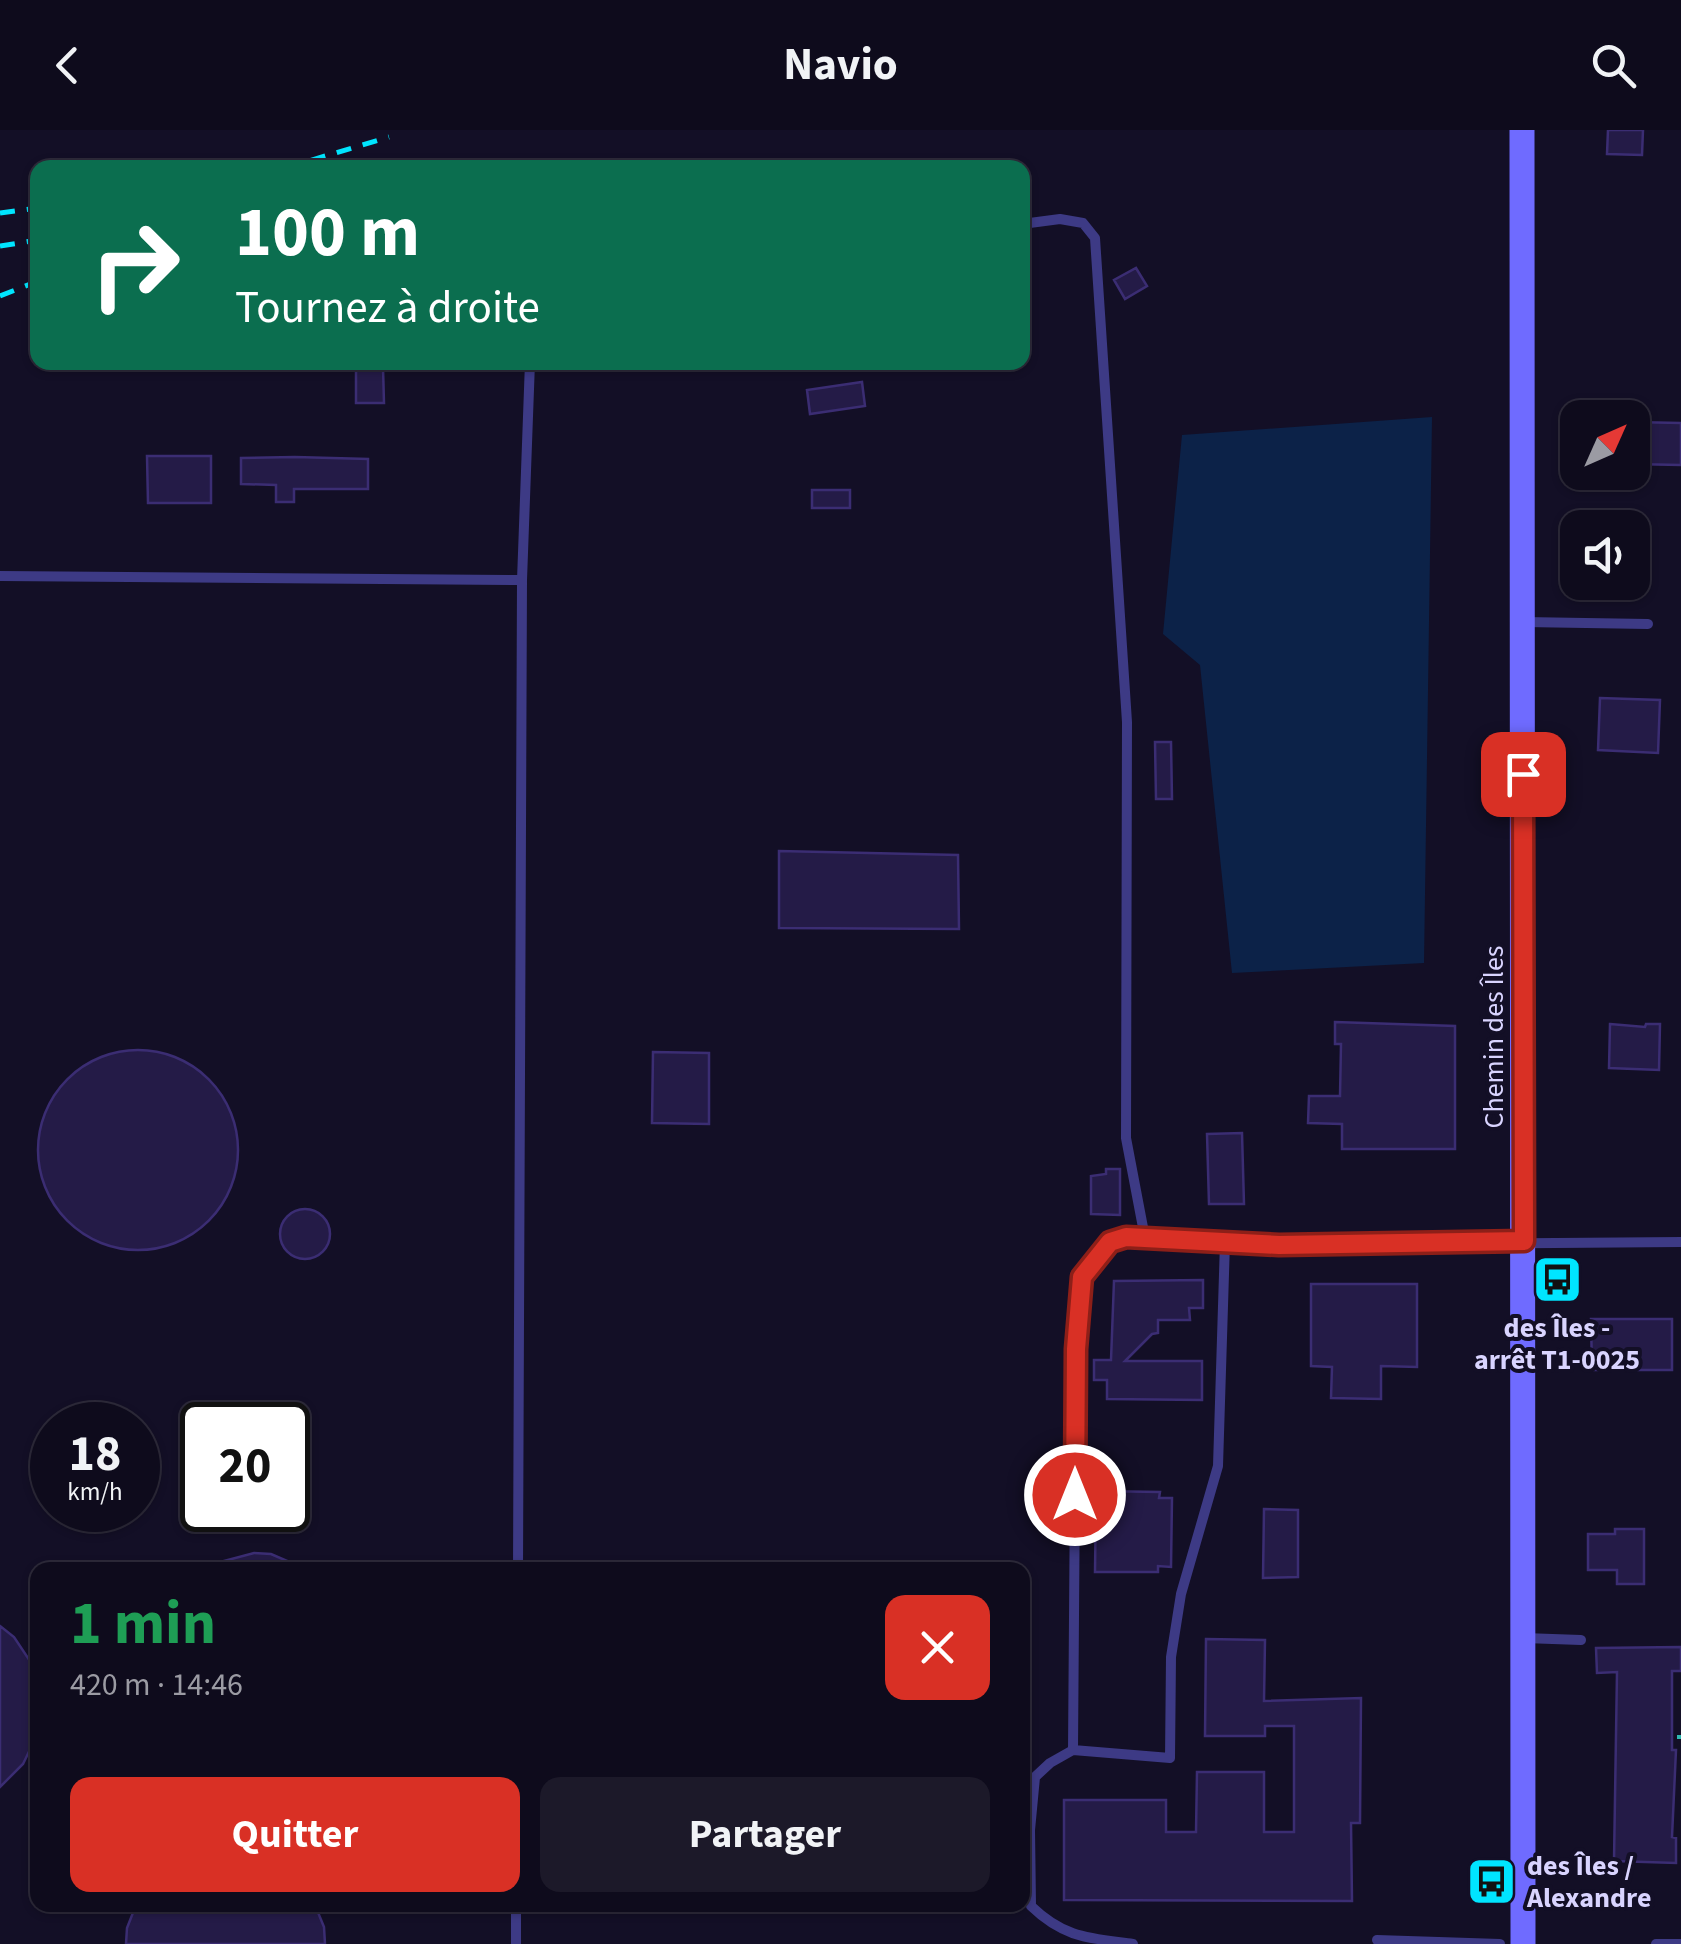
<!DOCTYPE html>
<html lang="fr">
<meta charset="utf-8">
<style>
body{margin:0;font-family:"Source Sans 3",sans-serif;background:#1c1929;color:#f1f3f6;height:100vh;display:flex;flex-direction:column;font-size:38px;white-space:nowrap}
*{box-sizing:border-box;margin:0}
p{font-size:32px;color:#9b9ba3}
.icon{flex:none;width:55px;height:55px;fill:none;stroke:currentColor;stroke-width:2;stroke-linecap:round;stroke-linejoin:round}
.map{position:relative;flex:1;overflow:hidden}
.drawer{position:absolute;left:30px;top:1432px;width:1000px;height:350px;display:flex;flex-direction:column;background:#0e0b1c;border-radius:20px;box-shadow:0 2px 8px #0004,0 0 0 2px #2e2b3b}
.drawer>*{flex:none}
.hud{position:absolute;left:30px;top:30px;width:1000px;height:210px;border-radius:20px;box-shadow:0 2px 8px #0004,0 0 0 2px #2e2b3b;background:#0b6e4f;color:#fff;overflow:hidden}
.needle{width:65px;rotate:45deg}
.controls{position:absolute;left:1560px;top:270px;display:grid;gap:20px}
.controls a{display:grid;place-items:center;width:90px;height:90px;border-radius:20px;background:#0e0b1c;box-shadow:0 2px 8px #0004,0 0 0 2px #2e2b3b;font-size:50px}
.speed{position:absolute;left:30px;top:1272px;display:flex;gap:20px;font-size:50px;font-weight:700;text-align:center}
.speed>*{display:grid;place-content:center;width:130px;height:130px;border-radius:50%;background:#0e0b1c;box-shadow:0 2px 8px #0004,0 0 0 2px #2e2b3b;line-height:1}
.speed small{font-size:25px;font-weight:400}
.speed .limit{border:5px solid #111;border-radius:15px;background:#fff;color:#111}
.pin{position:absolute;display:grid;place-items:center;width:85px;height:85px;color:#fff;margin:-42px;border-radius:20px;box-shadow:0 5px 15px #0006}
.me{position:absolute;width:110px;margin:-55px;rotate:0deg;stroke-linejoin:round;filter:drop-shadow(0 0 8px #0008)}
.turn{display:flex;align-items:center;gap:35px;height:210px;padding:0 40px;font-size:45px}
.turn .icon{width:130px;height:130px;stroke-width:2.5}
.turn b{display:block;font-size:70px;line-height:85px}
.round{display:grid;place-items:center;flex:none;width:105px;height:105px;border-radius:20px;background:#1c1929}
.headline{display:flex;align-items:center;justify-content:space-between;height:170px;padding:0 40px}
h1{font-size:60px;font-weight:700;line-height:75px;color:#1e9e55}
.cta{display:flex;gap:20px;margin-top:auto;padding:20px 40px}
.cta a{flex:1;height:115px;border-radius:20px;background:#d93025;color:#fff;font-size:40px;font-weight:700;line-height:115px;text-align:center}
.cta a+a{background:#1c1929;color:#f1f3f6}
header{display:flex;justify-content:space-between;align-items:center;height:130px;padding:0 40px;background:#0e0b1c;font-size:45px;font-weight:700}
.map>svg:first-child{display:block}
.water{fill:#0c2248}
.building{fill:#241b47;stroke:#3b2d73;stroke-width:2.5}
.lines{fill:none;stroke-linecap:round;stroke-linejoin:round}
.path{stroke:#2fb8b0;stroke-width:4;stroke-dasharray:5 8;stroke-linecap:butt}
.lane{stroke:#3d3a85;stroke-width:10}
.secondary{stroke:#6f6bff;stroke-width:25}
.rail{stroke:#00e5ff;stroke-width:5;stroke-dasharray:15 12;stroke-linecap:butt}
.route-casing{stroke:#8d1f18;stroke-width:25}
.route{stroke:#d93025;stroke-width:18}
.labels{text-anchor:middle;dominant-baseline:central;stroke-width:8;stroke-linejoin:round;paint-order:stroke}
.street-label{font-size:28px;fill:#d9d4ff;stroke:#130f26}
.poi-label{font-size:28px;font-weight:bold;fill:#d9d4ff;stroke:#130f26}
</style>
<header><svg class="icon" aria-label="back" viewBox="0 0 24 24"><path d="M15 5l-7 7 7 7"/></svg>Navio<svg class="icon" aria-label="search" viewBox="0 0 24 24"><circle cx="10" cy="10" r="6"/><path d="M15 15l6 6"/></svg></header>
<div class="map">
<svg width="1681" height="1814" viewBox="0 0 1681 1814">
<rect width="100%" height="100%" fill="#130f26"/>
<path class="water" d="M1432,287l-8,546 -192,10 -32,-308 -37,-31 19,-199z"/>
<path class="building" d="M1608,0h35l-1,25 -35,-1z
M1136,138l11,18 -22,13 -11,-19z
M356,237h27l1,36h-28z
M862,252l3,24 -55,8 -3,-24z
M1632,292l49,1v42l-49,-1z
M147,326h64v47h-63z
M295,327l73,2v30h-74v13h-18v-17l-35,-1v-26z
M812,360h38v18h-38z
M1600,568l60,2 -2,53 -60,-3z
M1155,612h16l1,57h-16z
M779,721l179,4 1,74 -180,-1z
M1335,892l120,4v123h-113v-25l-34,-1 1,-27h31l1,-52h-6z
M1610,894l35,3 1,-3h14l-1,46 -50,-2z
M38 1020a100 100 0 1 1 200 0a100 100 0 1 1-200 0Z
M653,922l56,1v71l-57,-1z
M1242,1003l2,71h-35l-2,-70z
M1106,1039h14v46l-29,-1v-38l15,-2z
M280 1104a25 25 0 1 1 50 0a25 25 0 1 1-50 0Z
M1203,1150v28h-14l1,12h-32v13l-6,1 -27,27h77v39l-95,-1v-19h-13v-20h17l3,-79z
M1311,1154h106v83l-36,-1v33l-50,-1 1,-31 -21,-1z
M1591,1189h81v51h-80z
M1096,1361l64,1 -1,6h13l-1,69 -13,-1v6h-63z
M1264,1379l34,1v67l-35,1z
M1615,1399h29v55h-27v-14h-29v-36h27z
M254,1423l17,1 37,16h-99v-5z
M0,1496l14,11 18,27 6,21v48l-15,31 -23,23z
M1206,1509l59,1 -1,61 97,-3 -1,125h-9l1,78 -288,-1v-100h102v32h30l1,-60h67v60h30v-106h-29v10h-60z
M1681,1517v24h-9v79h4l-4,87 4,1v25l-62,-2 3,-189 -20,1 -1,-25z
M136,1775h179l9,22 1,17h-199l1,-16z"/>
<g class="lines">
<path class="path" d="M1677,1607h4"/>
<path class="lane" d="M1022,94l38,-5 23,4 12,15 32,484 -1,416 19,100
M0,446l522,4
M1524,492l124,2
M518,1440l4,-990 8,-218
M1524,1508l57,2
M1073,1620l97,8 1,-101 10,-63 37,-128 7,-224
M1377,1810l123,4
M516,1814v-39
M1133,1814c-44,-6 -69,-6 -102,-38l-1,-76 5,-53 15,-14 23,-13 3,-401 6,-72 28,-35 16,-5 153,8 402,-3
M1656,1814h25"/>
<path class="secondary" d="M1522,0l1,1814"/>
<path class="rail" d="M285,38l104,-31
M0,83l38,-5
M0,116l38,-6
M0,166l38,-15"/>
</g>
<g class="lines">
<defs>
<path id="route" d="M1075,1365l1,-146 6,-72 28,-35 16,-5 153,8 245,-4 -1,-467"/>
</defs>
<use href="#route" class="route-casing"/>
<use href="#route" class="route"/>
</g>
<defs>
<symbol id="bus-square" viewBox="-11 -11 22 22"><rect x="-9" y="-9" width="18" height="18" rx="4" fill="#00e5ff" stroke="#130f26"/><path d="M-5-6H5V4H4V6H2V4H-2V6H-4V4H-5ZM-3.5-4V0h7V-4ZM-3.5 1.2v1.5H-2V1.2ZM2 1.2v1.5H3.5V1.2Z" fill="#111"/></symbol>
</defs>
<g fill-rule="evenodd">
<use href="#bus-square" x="1530" y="1122" width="55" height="55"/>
<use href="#bus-square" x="1464" y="1724" width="55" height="55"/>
</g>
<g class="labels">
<g class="street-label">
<text transform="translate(1494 907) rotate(-90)">Chemin des Îles</text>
</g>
<g class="poi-label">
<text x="1557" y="1198">des Îles -<tspan x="1557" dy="32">arrêt T1-0025</tspan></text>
<text x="1527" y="1736" text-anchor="start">des Îles /<tspan x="1527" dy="32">Alexandre</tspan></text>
</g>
</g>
</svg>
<div class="controls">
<a><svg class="needle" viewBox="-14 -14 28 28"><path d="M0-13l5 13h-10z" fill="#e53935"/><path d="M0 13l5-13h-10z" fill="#9b9ba3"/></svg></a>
<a><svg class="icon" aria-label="sound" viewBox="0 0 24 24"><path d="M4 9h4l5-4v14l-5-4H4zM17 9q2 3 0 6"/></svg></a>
</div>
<div class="speed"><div>18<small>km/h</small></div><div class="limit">20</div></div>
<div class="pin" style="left:1523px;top:644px;background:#d93025"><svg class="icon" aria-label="arrive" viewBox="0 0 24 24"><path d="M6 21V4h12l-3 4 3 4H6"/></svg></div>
<svg class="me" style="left:1075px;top:1365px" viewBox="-20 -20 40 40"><circle r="17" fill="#d93025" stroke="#fff" stroke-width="3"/><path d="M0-11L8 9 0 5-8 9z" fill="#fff"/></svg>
<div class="hud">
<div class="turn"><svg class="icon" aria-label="right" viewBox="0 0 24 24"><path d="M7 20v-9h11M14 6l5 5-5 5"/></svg><div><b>100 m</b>Tournez à droite</div></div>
</div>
<section class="drawer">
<div class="headline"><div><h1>1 min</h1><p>420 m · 14:46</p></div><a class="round" style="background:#d93025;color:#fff"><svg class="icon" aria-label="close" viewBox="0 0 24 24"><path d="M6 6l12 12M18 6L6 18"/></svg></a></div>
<div class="cta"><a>Quitter</a><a>Partager</a></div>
</section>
</div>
